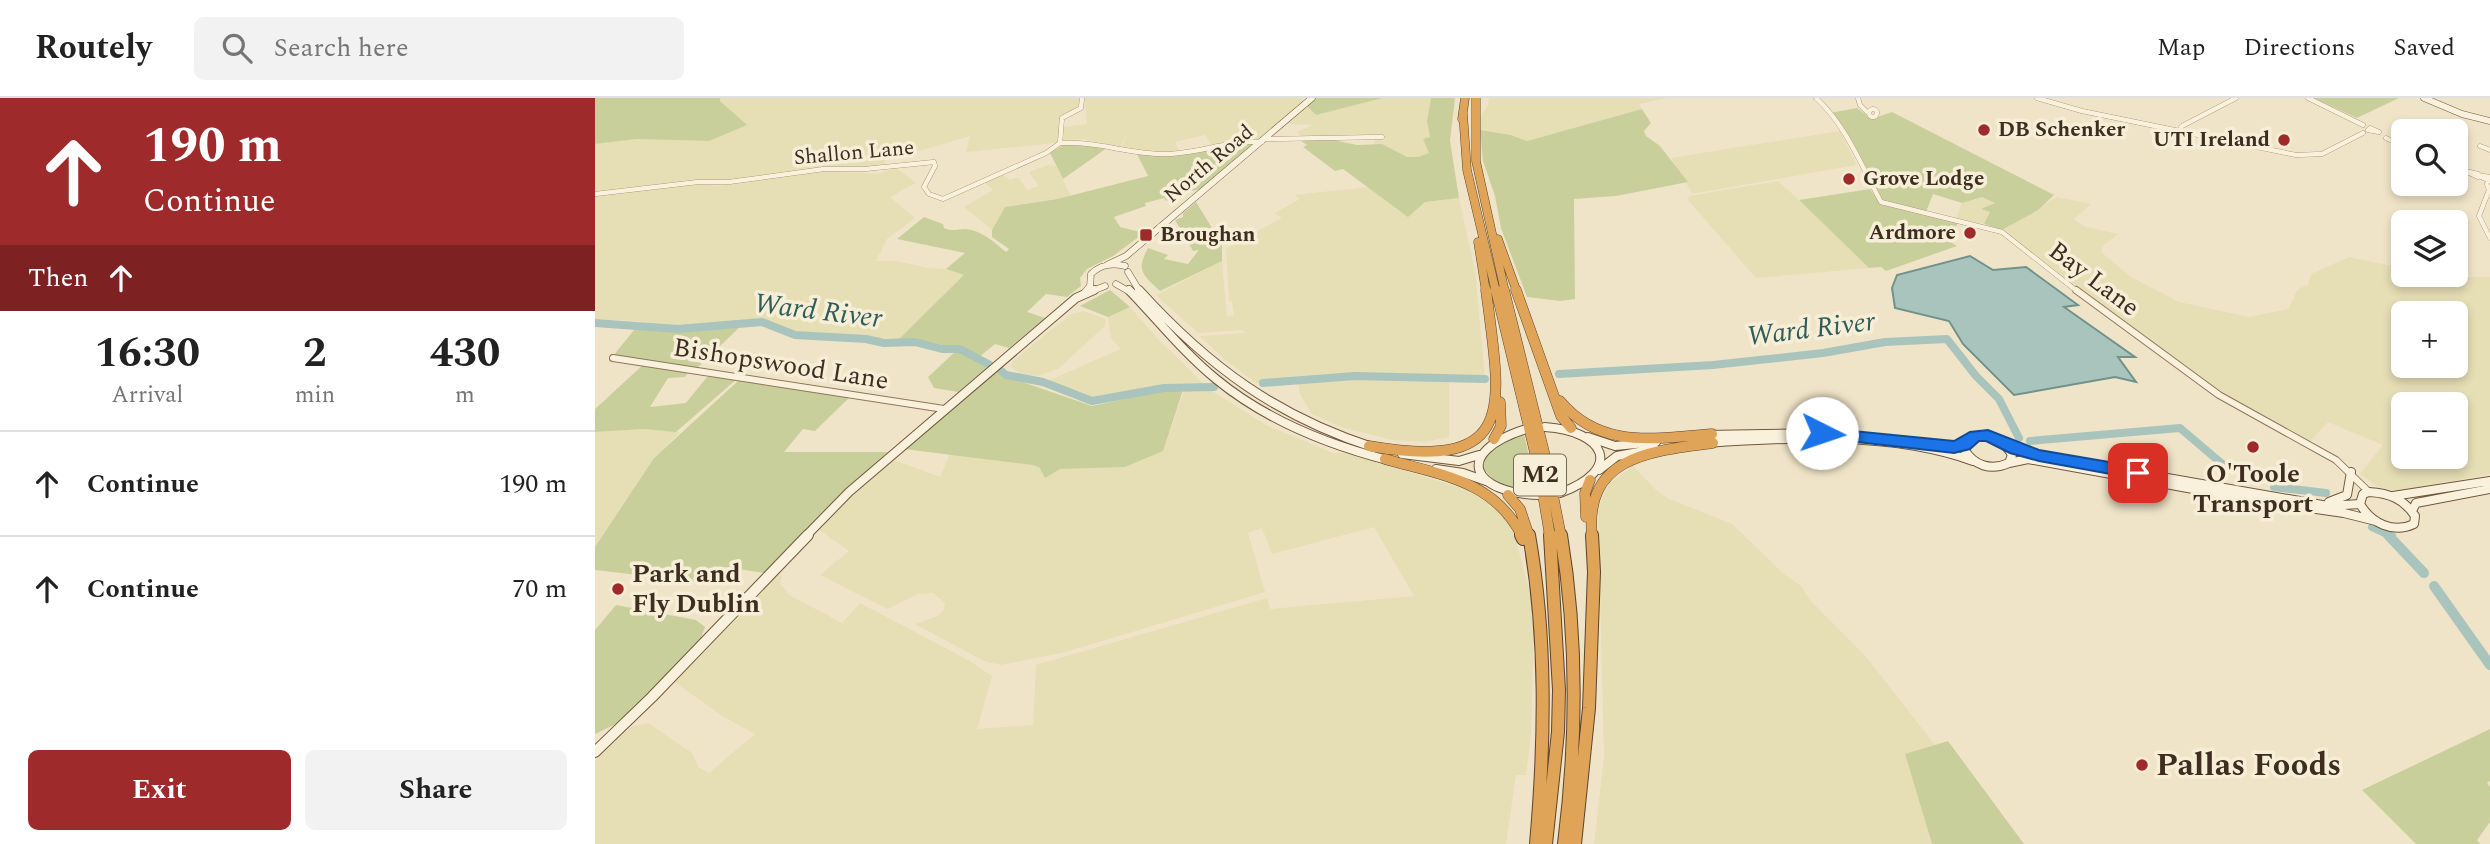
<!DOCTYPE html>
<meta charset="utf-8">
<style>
body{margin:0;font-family:Spectral,serif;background:#f2f2f2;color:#222;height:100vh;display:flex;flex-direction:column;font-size:26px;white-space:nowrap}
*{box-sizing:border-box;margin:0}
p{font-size:23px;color:#767676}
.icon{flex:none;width:38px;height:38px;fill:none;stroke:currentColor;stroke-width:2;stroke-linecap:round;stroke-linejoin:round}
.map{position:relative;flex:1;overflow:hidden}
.panel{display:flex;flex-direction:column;background:#fff;width:595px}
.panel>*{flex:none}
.guide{background:#9e2a2b;color:#fff;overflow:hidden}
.fabs{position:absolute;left:1796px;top:21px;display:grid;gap:14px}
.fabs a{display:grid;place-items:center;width:77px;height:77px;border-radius:10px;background:#fff;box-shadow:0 4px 10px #0003;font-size:35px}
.pin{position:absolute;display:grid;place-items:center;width:60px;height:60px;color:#fff;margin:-30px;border-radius:14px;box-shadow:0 4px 10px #0006}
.me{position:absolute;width:77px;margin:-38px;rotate:94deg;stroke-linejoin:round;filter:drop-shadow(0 0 5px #0008)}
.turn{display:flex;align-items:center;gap:24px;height:147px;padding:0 28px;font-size:32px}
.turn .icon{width:91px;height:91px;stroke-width:2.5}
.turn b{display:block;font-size:49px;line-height:60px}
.then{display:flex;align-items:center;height:66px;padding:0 28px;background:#0003;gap:14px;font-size:26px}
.eta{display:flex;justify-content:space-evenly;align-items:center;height:119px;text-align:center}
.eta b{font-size:42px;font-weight:700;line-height:49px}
.cta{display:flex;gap:14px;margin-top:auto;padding:14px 28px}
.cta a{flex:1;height:80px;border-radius:10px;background:#9e2a2b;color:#fff;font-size:28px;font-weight:700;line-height:80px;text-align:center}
.cta a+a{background:#f2f2f2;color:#222}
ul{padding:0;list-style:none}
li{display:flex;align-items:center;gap:21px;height:105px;padding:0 28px;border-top:2px solid #e0e0e0}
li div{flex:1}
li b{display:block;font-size:26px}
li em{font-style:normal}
header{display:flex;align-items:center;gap:42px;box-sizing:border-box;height:98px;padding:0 35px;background:#fff;border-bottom:2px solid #e0e0e0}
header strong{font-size:33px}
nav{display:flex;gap:38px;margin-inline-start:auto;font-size:24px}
.search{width:490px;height:63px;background:#f2f2f2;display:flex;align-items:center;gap:18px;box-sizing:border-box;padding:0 24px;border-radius:10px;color:#767676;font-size:26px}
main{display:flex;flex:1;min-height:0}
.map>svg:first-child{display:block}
.farmland{fill:#e6deb5;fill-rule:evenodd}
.green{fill:#c9cf9b}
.water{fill:#a9c4bc;stroke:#6f938a;stroke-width:2}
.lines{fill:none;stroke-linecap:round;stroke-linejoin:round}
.river-far1{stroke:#a9c4bc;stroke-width:8}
.river{stroke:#a9c4bc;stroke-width:10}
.street-far1-casing{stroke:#8d765c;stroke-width:5}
.street-casing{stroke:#8d765c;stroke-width:8}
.secondary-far2-casing{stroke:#6f573f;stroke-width:7}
.secondary-far1-casing{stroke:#6f573f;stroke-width:10}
.secondary-casing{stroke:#6f573f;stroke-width:12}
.highway-far2-casing{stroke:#5b4430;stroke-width:9}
.highway-far1-casing{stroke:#5b4430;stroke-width:11}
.highway-casing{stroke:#5b4430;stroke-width:14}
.street-far1{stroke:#faf1dc;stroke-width:4.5}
.street{stroke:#faf1dc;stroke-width:6}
.secondary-far2{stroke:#faf1dc;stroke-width:6}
.secondary-far1{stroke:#faf1dc;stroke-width:8}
.secondary{stroke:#faf1dc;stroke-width:10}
.highway-far2{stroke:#e0a458;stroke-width:8}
.highway-far1{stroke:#e0a458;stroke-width:10}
.highway{stroke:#e0a458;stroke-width:12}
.route{fill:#1a73e8;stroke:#114b97;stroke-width:2}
.poi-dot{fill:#9e2a2b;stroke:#f7eed8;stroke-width:2.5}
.labels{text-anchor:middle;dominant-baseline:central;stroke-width:7;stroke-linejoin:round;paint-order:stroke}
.far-poi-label{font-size:21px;font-weight:bold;fill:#3d2e20;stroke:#f7eed8;text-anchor:start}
.far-street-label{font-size:21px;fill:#3d2e20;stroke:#f7eed8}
.shield{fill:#f7eed8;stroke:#756857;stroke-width:2}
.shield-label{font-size:24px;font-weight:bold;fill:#3d2e20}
.street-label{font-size:26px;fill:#3d2e20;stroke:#f7eed8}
.poi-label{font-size:26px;font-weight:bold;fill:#3d2e20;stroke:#f7eed8}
.water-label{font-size:28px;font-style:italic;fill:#2f5d5a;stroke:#f7eed8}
.near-poi-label{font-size:32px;font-weight:bold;fill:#3d2e20;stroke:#f7eed8;text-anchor:start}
</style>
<header>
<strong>Routely</strong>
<div class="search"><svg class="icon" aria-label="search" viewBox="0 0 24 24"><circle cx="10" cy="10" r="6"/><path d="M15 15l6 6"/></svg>Search here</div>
<nav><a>Map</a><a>Directions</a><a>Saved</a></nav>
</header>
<main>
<section class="panel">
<div class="guide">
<div class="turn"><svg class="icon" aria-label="ahead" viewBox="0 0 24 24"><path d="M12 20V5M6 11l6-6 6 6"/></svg><div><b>190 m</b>Continue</div></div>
<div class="then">Then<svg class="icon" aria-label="ahead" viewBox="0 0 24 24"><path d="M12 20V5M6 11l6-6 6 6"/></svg></div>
</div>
<div class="eta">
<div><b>16:30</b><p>Arrival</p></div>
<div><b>2</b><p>min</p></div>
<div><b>430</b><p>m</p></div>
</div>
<ul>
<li><svg class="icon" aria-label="ahead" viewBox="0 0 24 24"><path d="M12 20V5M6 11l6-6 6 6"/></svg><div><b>Continue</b></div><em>190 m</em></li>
<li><svg class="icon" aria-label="ahead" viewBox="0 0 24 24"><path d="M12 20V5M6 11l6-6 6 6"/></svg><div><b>Continue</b></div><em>70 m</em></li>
</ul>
<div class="cta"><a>Exit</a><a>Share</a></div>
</section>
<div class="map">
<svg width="1895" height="746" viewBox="0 0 1895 746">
<rect width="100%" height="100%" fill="#f0e4c8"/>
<path class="farmland" d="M125,0h359l2,5 -2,4 -20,11 1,15 -2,8 -3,2 -89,9 4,-16 -47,14 -33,5 -9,11 -286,27v-49l41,-5 73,2 37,-16 -27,-24z
M489,0h218l2,3 -44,39 -48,6 -7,-11 -30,7 5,10 -13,1 -45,-6 7,-16 -9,16 -37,-8 -20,1 1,-13 23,-3z
M788,0h48l-4,23 3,16 -7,2 7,14 -15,5 -16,-3 -17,-11 -8,1 2,-9 -75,1 -4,-5 16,-7 -25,-1 19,-18 9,9z
M894,0h178l-28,6 3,5 -115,32 -16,-6 -31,-5v-13l8,-11z
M1245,33l17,34 -161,28h-4l-21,-35z
M453,67l8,1 15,30 -66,11 -13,23 -28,-23 29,-17 -10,-9 18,-8 9,7 8,-3 9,13 12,-4 -10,-14z
M301,70l20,15 -26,14 25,21 -28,21 -11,22h21l30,7 19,1 19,6 -66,64 -96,-5 -20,-4 -17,-10 -11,-1 -84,7 -34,-5 -42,-2v-124l96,-11 28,2 98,-15 61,3z
M1183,83l21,19 70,68 -113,10 -68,-78 1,-4z
M773,89l40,29 17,-14 34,-4 16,73 10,106 -36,3v57l-24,5 -33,-2 -51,-13 -29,-13 -12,-20 -2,-14 -42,3 -32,-24 -24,-23 45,-3 -2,-3 -45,3 -42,-38 66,-34 5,55 7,-1 -2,-14h-3l-3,-53 23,-8 -1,-4 34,-18 -7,-5 25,-14 -6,-4z
M1387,99l14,6 -13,6 7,2 -6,13 -28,-6 6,-15z
M1462,99l34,7 -17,15 9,7 35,8 -15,12 -2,6 30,25 48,25 70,15 39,-8 10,-20 10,-4 3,-11 38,-17 44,9 10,-2v11h52v-8l11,10h24v197l-92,17 -20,-4 -18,-13 23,-29 -55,-23 -19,21 -76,-41 -144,-104 -87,-68zM1808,215h52v53h-52zM1808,306h52v53h-52z
M535,209l28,32 48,47h-44l-68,15 -51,-18 78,-34 -10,-11 -3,-21z
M488,213l20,7 3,2 -1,6 -47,43 -21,7 -17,-3 -9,-6 2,-6 39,-32 20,-15z
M590,290l24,1 57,36 67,28h13l122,37 22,13 14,14 10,16 15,56 5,41 -3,105 -5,40h-10l-10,69h-911v-84l37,-34 16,-3 44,30 6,14 11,6 46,-39 -33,-18 -47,-34 100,-106 7,-1 -2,8 9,12 53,28 18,-20 108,57 24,16 -15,53 56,-4 3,-60 231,-67 3,11 144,-13 -40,-69 -102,27 -10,-26 -14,5 17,59 -199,60 -65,13 -17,-4 -69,-37 23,-8 6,-6 1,-7 -12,-10 -15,1 -31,15 -67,-34 29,-24 -31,-22 73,-70 49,18 10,-23 83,11 7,3 85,-1 38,-16z
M48,331l37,3 -26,26 -59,89v-115z
M1038,368l22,23 12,9 65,26 53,51 16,11 9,14 57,58 68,87 -30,10 27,89h-338l10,-87 -6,-249 11,-24z"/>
<path class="green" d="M0,0h125v3l27,24 -38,16 -73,-2 -41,5z
M721,0h67l-67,17 -9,-9z
M836,0h24l-5,43 9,57 -34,4 -17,15 -65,-48 -8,2 -32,-24 4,-2 -9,-6h31l28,6 25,-1 25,13h11l11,-4 -6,-14 7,-2 -3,-16z
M1718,0h86l-42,20z
M1262,10l14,11 21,-7 162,83 -16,15 -36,20 -18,-6 6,-12 -9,-3 14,-6 -13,-6 -20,6 -29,-9 -7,18 -41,-9 -7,-6 -35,-71 -13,-13z
M1047,11l9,14 -7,8 2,5 14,10 28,36 -72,14 -42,3 1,100 -15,2 -33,-4 -26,-69 -6,-32 -12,-35 -3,-31 31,5 16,6z
M653,45h9l-56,46 -18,4 -17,8 -2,-3 -19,5 1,3 -32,11 6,10 24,6 -31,23 -26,13 -7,9 1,8 -14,11 -21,-3 -19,18 18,6 -36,30 -14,-4 -17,14 -14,-10 -65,-9 65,-64 -18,-6 19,-16 -68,-14 27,-22 19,7 1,4c9,4 13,1 22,1 15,1 29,14 40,23l3,-3 -17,-12v-7l13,-23 52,-8 91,-23 -11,-22 31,2z
M470,46l42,4 -44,31 -13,-26z
M1275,91l10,15 78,17 -7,21 6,4 -71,25 -5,-4 -12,1 -70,-68z
M601,104l26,42v17l-62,30c-18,-17 -24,-20 -12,-43l20,7 -4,4 24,5 11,-14 -6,1 -18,-31 8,-3v-4z
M515,192l20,17 -22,10 -28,-11z
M148,226l-47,45 -83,-13 25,-31 25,4z
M363,251l9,2 20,17 -29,24 -24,-4 -6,-11z
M49,266l45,7 -4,6 -17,1 -18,29 36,-4 21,-26 31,1 -62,54 -33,-3 -48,3v-23z
M399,274l98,34 75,-16h16l-20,61 -38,16 -65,2 -15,9 -5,-10 -7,-3 -129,-16z
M155,282l101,16 -36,35 -12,-2 -19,23h104l-55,50 -69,71 -39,-6 -27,15 -103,-12v-23l59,-89 84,-77z
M929,336l13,57 -38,-4 -15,-18c0,-25 20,-28 40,-35z
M21,507l80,15 9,7 -6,16 -79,79 -25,12v-104z
M1895,631v52l-3,2 3,4v35l-13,18 3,4h-64l-54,-54z
M1353,643l76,103h-92l-27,-90z"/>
<path class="water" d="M1375,158l23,14 33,-3 52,38 -14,2 71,50h-17l18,25 -21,-5 -101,18 -51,-51 -14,-23 -54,-13 -3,-20 5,-13z"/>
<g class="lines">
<path class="river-far1" d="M0,225l83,6 84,-7 33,13 71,4 18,4 31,-1 27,7h18l30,16
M405,272l6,5 37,7 49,19 72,-13 50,-1
M964,276l154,-9 110,-12 62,-11 62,-3 29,37 23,23 20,39
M668,285l92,-7 130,3
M1435,343l150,-13 47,40
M1679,389l52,6
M1777,429l20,9"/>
<path class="river" d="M1793,437l36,38
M1839,488l56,79"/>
<defs>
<path id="street-far1" d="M1221,0c30,27 46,69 65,104l121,30 76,60
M1263,0l2,7 7,7
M1442,0l45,13 214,44 26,-1 41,-21
M1713,0l55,27
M1274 15a4 4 0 1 1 8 0a4 4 0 1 1-8 0Z
M1775,30l9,4 -11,-2z
M1584,33l3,-5 54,-28
M1791,40l17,8
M671,41l116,-2
M465,45c36,-2 69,11 104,11 33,0 64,-14 98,-12
M465,45l2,-25 19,-10 1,-10
M1885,48l10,4
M1883,76l-13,-3 13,6
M1895,79l-13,-2 13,6
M1892,86l2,6 -10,26 11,22
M0,96l103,-12h31l95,-13h41l69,-7 1,4 -11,21 5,7 14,5 103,-46 14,-10"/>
<path id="street" d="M1481,192l143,105 117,65 33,32
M18,260l331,51"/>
<path id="secondary-far2" d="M1829,0l38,16 28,7
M512,167l19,-9 186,-158
M533,174l12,20
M521,186l14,8
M490,194l5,-6 1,-12c10,-10 21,-11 34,-8
M495,194l15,-6"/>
<path id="secondary-far1" d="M534,192c29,30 55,63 87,89 51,42 112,66 175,82
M544,192c70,77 137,126 236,158
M950,329c60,4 80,42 15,66
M931,331c-75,24 -54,65 15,66
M1110,337l126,-2
M1386,337c14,2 24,7 31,20l-3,8c-18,8 -35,3 -45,-14l2,-8z
M993,339l27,9 41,-4
M1112,345c84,-6 186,-11 266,18
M1344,347h25
M1411,347l32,10
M807,356l57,7 20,-6
M1481,364l252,44 32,-2
M1414,365l19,-4 231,42 85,12 32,8
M841,371l27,4 23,8
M1004,372l18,-14 38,-7
M1774,394c20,1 35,7 46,24l-1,8c-21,10 -43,-1 -54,-20l3,-10z
M1798,398l97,-15
M1734,404l18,-7 4,-23
M1817,413l4,-8 74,-14
M211,438l43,-44 227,-194 18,-8"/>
<path id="secondary" d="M0,654l57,-55 156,-162"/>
<path id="highway-far2" d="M881,0v63l29,131
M868,15l4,57 29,122
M867,21l3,-21
M903,141l19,53
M883,144l8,50"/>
<path id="highway-far1" d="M901,192l42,175 12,71
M909,192l42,170 15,76
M921,192l45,126 10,12
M965,303c41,49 95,37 152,33
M899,341l7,-13 -1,-24
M774,348c150,26 132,-39 117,-156
M790,361c55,16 109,21 137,77
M913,397l12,14 9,27
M991,419l-1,-24 5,-13
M997,438c-8,-80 59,-85 121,-93"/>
<path id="highway" d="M926,437l2,4
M934,437c18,102 16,206 7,309
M966,437c17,103 16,206 3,309
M951,746l12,-112 1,-42 -9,-155
M980,746l14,-136 5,-136 -2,-37"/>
</defs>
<use href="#street-far1" class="street-far1-casing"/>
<use href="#street" class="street-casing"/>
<use href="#secondary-far2" class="secondary-far2-casing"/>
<use href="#secondary-far1" class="secondary-far1-casing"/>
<use href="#secondary" class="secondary-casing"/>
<use href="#highway-far2" class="highway-far2-casing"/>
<use href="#highway-far1" class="highway-far1-casing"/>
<use href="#highway" class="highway-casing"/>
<use href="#street-far1" class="street-far1"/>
<use href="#street" class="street"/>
<use href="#secondary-far2" class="secondary-far2"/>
<use href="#secondary-far1" class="secondary-far1"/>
<use href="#secondary" class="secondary"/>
<use href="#highway-far2" class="highway-far2"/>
<use href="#highway-far1" class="highway-far1"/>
<use href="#highway" class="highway"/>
</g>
<path class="route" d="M1227,330l132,13 16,-9 18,-2 51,20 99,17 8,6 -8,6 -99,-18 -29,-8 -24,-12h-7l-9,8 -16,4 -132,-15 -8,-5z"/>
<g class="poi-dot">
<circle cx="1389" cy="32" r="7"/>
<circle cx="1689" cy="42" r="7"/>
<circle cx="1254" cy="81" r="7"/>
<circle cx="1375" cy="135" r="7"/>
<rect x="544" y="130" width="14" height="14" rx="3.5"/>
<circle cx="1658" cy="349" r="7"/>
<circle cx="23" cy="491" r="7"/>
<circle cx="1547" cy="667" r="7"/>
</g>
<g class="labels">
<g class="far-poi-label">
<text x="1403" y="32">DB Schenker</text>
<text x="1675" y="42" text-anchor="end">UTI Ireland</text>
<text x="1268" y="81">Grove Lodge</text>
<text x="1361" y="135" text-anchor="end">Ardmore</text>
<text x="565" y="137">Broughan</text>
</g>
<g class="far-street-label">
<text transform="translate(259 55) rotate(-5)">Shallon Lane</text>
<text transform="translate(614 66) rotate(-40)">North Road</text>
</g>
<rect class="shield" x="919" y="356.5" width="52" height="41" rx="5"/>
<g class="shield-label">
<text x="945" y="377">M2</text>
</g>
<g class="street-label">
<text transform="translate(1499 181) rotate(37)">Bay Lane</text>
<text transform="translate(186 266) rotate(9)">Bishopswood Lane</text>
</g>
<g class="poi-label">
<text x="1658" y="376">O'Toole<tspan x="1658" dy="30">Transport</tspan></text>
<text x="37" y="476" text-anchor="start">Park and<tspan x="37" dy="30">Fly Dublin</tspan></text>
</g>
<g class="water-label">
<text transform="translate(223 213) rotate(7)">Ward River</text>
<text transform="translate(1216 231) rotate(-7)">Ward River</text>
</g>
<g class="near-poi-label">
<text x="1561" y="667">Pallas Foods</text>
</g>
</g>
</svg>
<div class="fabs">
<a><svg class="icon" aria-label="search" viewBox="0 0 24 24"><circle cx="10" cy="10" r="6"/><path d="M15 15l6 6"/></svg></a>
<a><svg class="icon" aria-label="layers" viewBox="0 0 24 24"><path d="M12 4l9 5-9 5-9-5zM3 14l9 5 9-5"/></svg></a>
<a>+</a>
<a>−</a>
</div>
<div class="pin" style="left:1543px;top:375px;background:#d93025"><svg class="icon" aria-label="arrive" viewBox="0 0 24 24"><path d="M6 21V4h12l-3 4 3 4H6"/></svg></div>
<svg class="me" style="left:1227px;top:335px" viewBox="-20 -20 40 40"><circle r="19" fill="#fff"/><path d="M0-13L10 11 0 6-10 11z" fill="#1a73e8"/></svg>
</div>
</main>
